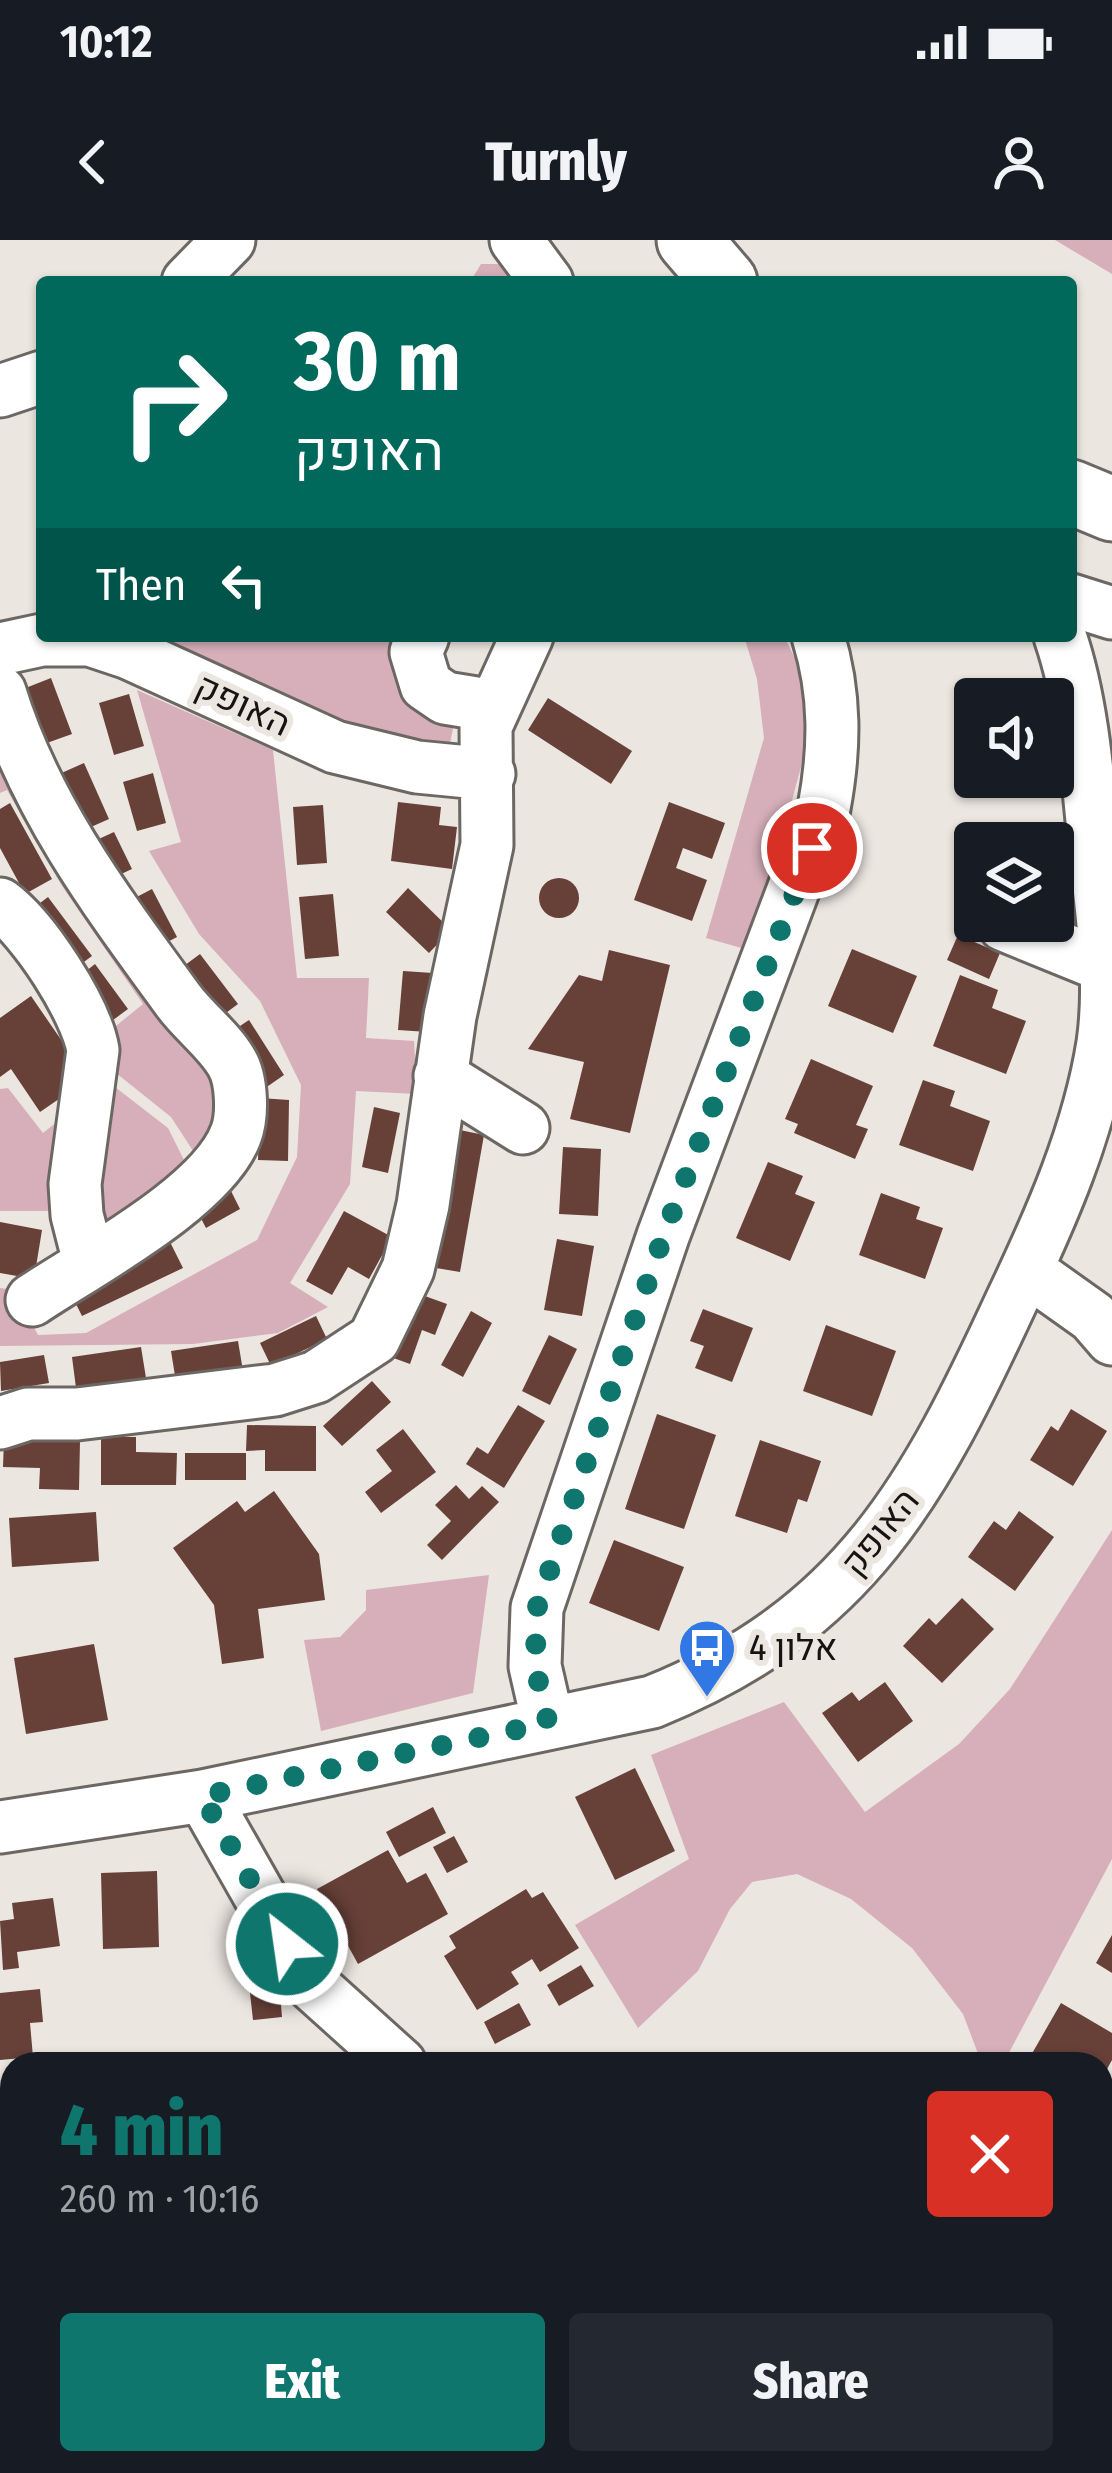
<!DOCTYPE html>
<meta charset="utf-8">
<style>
body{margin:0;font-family:"Fira Sans Condensed",Heebo,sans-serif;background:#242831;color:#f1f3f6;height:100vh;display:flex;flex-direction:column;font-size:45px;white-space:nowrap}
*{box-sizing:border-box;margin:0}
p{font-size:39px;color:#9ea1a6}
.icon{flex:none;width:66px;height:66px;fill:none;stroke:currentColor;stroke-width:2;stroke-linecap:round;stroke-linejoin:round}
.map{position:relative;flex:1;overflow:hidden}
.drawer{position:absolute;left:0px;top:1812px;width:1113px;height:423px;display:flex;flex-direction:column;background:#171b24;border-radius:36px 36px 0 0;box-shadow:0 3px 9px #0004}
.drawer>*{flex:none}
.banner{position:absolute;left:36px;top:36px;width:1041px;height:366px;border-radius:12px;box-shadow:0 3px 9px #0004;background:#00695c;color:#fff;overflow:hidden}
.buttons{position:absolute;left:954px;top:438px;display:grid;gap:24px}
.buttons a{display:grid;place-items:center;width:120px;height:120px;border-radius:12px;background:#171b24;box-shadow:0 3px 9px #0004;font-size:60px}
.pin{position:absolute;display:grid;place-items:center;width:102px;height:102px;color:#fff;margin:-51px;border:6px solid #fff;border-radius:50%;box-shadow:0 3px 12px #0007}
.me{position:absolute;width:132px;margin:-66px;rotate:330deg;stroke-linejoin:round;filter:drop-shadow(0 0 9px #0008)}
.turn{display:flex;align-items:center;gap:42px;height:252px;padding:0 60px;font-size:54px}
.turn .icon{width:156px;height:156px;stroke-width:2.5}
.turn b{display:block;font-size:84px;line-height:102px}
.then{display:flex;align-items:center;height:114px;padding:0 60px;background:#0003;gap:24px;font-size:45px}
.round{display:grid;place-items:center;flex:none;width:126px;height:126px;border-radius:12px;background:#242831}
.headline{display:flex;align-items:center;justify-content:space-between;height:204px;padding:0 60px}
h1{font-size:72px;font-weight:800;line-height:90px;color:#0f766e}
.action{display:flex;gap:24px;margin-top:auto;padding:24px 60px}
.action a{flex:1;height:138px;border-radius:12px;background:#0f766e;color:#fff;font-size:48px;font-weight:800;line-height:138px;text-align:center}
.action a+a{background:#242831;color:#f1f3f6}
.status{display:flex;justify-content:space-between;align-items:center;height:84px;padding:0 60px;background:#171b24;direction:ltr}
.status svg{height:33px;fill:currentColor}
header{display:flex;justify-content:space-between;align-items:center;height:156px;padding:0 60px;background:#171b24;font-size:54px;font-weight:800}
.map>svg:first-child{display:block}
.green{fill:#d6afba}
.building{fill:#674038}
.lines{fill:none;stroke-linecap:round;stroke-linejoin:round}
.minor-casing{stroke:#6c6762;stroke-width:57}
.major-casing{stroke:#6c6762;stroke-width:69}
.minor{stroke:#fff;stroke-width:51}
.major{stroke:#fff;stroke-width:63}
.route{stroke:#0f766e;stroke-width:21;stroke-dasharray:0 37.8}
.labels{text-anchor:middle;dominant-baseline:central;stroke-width:12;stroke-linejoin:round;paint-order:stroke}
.street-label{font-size:36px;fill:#161412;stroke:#ece6e0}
.poi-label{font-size:36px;fill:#161412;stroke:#ece6e0;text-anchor:start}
</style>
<div class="status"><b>10:12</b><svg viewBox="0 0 49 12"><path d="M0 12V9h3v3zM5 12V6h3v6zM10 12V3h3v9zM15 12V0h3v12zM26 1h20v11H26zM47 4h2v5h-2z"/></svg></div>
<header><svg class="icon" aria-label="back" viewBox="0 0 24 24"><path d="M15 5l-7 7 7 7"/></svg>Turnly<svg class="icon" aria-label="person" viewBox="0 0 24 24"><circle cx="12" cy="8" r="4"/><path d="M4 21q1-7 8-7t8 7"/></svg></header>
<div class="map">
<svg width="1112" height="2233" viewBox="0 0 1112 2233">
<rect width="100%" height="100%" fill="#ece6e0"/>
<path class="green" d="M1055,0h57v34z
M481,24h23l17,18h-51z
M137,396h258l-3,30 6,14 56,43 -4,21 -11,1 -99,-19z
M744,396h40l15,31 12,63 -33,122 -33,97 -39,-11 58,-200 -7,-59z
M137,450l136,60 24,228h72l-3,60 48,3 3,53 -61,-3 -6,93 -60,99 38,24 -50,26 -85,11 -193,2v-58l14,2 24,45 48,-2 171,-93 40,-83 4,-72 -41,-84 -61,-67 -50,-83 32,-9z
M0,492l199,299 26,70 -28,56 -26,-40 -60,-48 -5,-35 37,-30 -81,-118 -55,-96 -7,3z
M106,840l62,48 20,40 -88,63 -8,-30z
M8,848l35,45 25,-20 -7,98h-61v-122z
M1112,1290v329l-109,205h-21l-19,-50 -51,-66 -61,-49 -54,-25 -45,8 -22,27 -32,62 -60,57 -63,-103 114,-66 -38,-104 133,-53 81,110 94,-68 51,-55z
M489,1335l-16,118 -152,38 -17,-91 36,-3 26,-27v-20z
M286,2223h308v10h-310z"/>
<path class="building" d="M51,438l21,56 -28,10 -21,-55z
M129,454l15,52 -30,9 -15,-52z
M548,458l84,53 -21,33 -83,-54z
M84,523l25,56 -27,12 -25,-56z
M153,533l13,50 -29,8 -14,-49z
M398,562l43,5 -2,18 18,2 -5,42 -61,-8z
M669,562l56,21 -13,36 -29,-11 -7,20 31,12 -15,41 -58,-21z
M10,563l42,76 -27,15 -25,-46v-39z
M323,565l4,58 -30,2 -4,-58z
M114,592l18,37 -26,12 -16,-38z
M539 658a20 20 0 1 1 40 0a20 20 0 1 1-40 0Z
M408,648l43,42 -22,23 -43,-41z
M152,649l25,48 -23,12 -25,-48z
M333,654l6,62 -34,3 -6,-62z
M48,657l44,59 -26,19 -43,-59z
M958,695l42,18 -11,26 -42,-19z
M852,709l65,27 -24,57 -65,-27z
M609,710l61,15 -40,168 -60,-14 14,-57 -56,-13 51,-74 23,6z
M200,714l38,50 -27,20 -38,-50z
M95,724l33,45 -23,17 -33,-44z
M403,731l30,2 -5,59 -30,-2z
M960,735l38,15 -6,18 34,13 -20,53 -73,-28z
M31,756l57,83 -48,33 -29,-43 -11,8v-59z
M249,780l35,55 -26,18 -36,-55z
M811,819l62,27 -17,39 12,4 -13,30 -61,-26 4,-9 -13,-5z
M923,840l32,11 -5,15 40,15 -17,50 -74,-26z
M260,858l29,2 -1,61 -30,-1z
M374,867l26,6 -12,60 -26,-6z
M455,889l29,6 -24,137 -30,-5z
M563,907l38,2 -3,67 -39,-2z
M768,922l35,14 -8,18 20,8 -25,59 -54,-23z
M229,947l11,22 -34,19 -12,-23z
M881,953l39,14 -4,12 27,9 -18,51 -66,-24z
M344,971l48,26 -23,42 -21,-12 -16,28 -26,-14z
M0,982l42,8 -8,49 -34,-6z
M557,999l37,7 -12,70 -38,-6z
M170,1002l13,26 -101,48 -13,-26z
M411,1051l36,13 -12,31 -13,-5 -12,34 -22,-8z
M703,1069l50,19 -21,54 -37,-14 9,-22 -14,-5z
M471,1071l21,12 -29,54 -22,-12z
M316,1076l11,23 -56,27 -11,-23z
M826,1085l70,26 -24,65 -69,-25z
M549,1095l28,14 -27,56 -28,-14z
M238,1101l5,30 -67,11 -5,-31z
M141,1107l5,31 -70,10 -4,-31z
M44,1115l5,28 -48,8 -1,-29z
M372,1141l19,21 -49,44 -19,-20z
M518,1165l27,16 -41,67 -38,-24 11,-17 11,7z
M1071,1169l36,22 -34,55 -43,-26 21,-34 7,5z
M657,1174l59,21 -32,94 -59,-20z
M247,1185l69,1v45h-51v-21l-19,1z
M403,1189l33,43 -55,41 -16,-21 27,-21 -16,-21z
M101,1197h35v15l41,1 -1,32h-75z
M4,1199l76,2 -1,49 -40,-1 1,-21 -37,-1z
M760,1200l61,21 -14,41 -9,-3 -11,34 -52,-17z
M185,1213h61v27h-61z
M456,1245l13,14 13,-13 17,16 -57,58 -15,-15 24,-24 -16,-16z
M274,1251l45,63 6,46 -67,9 6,49 -42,6 -8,-59 -41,-57 64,-47 8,11z
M1019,1271l35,26 -39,54 -47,-34 26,-36 12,9z
M96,1272l3,49 -87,6 -3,-49z
M614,1300l70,27 -25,64 -70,-28z
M962,1358l32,31 -52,54 -39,-37 26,-28 7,7z
M94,1404l14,76 -82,14 -12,-76z
M885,1442l28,39 -55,41 -36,-49 30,-21 7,9z
M635,1528l40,83 -60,29 -40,-83z
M433,1567l13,26 -47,24 -13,-25z
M454,1596l14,26 -21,11 -14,-26z
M388,1610l19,33 19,-10 22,41 -90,50 -41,-75z
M157,1631l2,76 -56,2 -2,-76z
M526,1649l6,9 11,-6 36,56 -39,24 -8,-13 -21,13 8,12 -42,26 -33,-54 12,-8 -7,-12z
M53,1658l7,48 -43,6 2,16 -16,2 -3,-49 14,-2 -2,-16z
M1112,1695v38l-16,-10z
M581,1725l13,21 -35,20 -12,-21z
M279,1741l3,36 -29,3 -4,-36z
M40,1749l3,33 -13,1 3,34 -33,3v-67z
M519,1763l12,22 -36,19 -11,-22z
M1061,1763l51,30v27l-11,20v-16h-75z
M12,1853v74l-12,1v-74z
M9,1953h3v72l-12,-1v-39h6z
M0,2057l12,3v76l-12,-2z
M1112,2109v93l-4,8 -7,-4v-77z
M0,2163l12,3 -2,61 -10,-2z"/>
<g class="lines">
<defs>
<path id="minor" d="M516,0l31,42
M188,42l41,-42
M0,151l42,-14
M1071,360l41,13
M423,396l-7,16 10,33 19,13 49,8
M0,409l42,-9h48l39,13 206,94 82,20 72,7
M0,452c35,115 108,212 178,308 16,22 41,40 54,63 10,17 11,53 4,71 -23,63 -149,129 -204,166
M0,664c34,25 86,105 93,146l-18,134 2,31 12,47
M1004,685l108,44
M440,836l83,52
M1027,1030l66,47 19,22
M0,1183l28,-9h49l198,-24 41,-13 58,-38 34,-70 15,-64 27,-189 37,-171 -1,-119 41,-90
M548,1483l-13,-57 2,-58 126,-372 161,-428c11,-59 12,-114 -6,-172
M203,1556l105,185 92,83
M0,1587l203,-31 449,-94c204,-82 273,-214 360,-402 39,-82 77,-168 91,-257 9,-64 -1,-128 -8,-191 -7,-71 -12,-149 -35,-216
M1101,1958l11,-20
M614,2233l1,-10
M960,2233l5,-10"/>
<path id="major" d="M689,0l36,42
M1071,252l41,17"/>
</defs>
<use href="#minor" class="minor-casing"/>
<use href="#major" class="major-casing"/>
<use href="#minor" class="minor"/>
<use href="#major" class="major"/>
</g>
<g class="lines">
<path class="route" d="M287,1704l-85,-148 346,-73 -13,-57 2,-58 126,-371 149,-389"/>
</g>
<defs>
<symbol id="bus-pin" viewBox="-11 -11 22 30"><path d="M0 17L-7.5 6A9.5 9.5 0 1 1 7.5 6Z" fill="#3178e5" stroke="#ece6e0"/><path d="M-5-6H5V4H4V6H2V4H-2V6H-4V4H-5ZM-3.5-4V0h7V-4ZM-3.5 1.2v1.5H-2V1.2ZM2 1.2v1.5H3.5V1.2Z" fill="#fff"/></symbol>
</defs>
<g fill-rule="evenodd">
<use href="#bus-pin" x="674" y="1375" width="66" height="90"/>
</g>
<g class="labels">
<g class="street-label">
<text transform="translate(243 465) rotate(25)">האופק</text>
<text transform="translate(880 1292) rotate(-51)">האופק</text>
</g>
<g class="poi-label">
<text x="749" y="1408">אלון 4</text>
</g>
</g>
</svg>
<div class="buttons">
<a><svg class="icon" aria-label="sound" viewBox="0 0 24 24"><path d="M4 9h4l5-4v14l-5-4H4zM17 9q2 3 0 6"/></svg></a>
<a><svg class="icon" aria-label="layers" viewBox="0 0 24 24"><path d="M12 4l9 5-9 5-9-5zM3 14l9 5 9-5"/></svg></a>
</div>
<div class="pin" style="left:812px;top:608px;background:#d93025"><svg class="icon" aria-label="arrive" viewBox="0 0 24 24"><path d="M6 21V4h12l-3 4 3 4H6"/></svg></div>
<svg class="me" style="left:287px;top:1704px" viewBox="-20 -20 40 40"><circle r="17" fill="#0f766e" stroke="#fff" stroke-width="3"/><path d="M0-11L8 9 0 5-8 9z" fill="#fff"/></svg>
<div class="banner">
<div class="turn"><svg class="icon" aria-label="right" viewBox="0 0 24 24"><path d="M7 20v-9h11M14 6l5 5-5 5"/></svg><div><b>30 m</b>האופק</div></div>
<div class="then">Then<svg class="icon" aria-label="left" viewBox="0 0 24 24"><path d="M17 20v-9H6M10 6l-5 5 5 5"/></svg></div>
</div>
<section class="drawer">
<div class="headline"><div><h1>4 min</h1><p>260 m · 10:16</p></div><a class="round" style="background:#d93025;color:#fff"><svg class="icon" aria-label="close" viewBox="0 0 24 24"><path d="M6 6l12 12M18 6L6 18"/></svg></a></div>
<div class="action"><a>Exit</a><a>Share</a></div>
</section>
</div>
